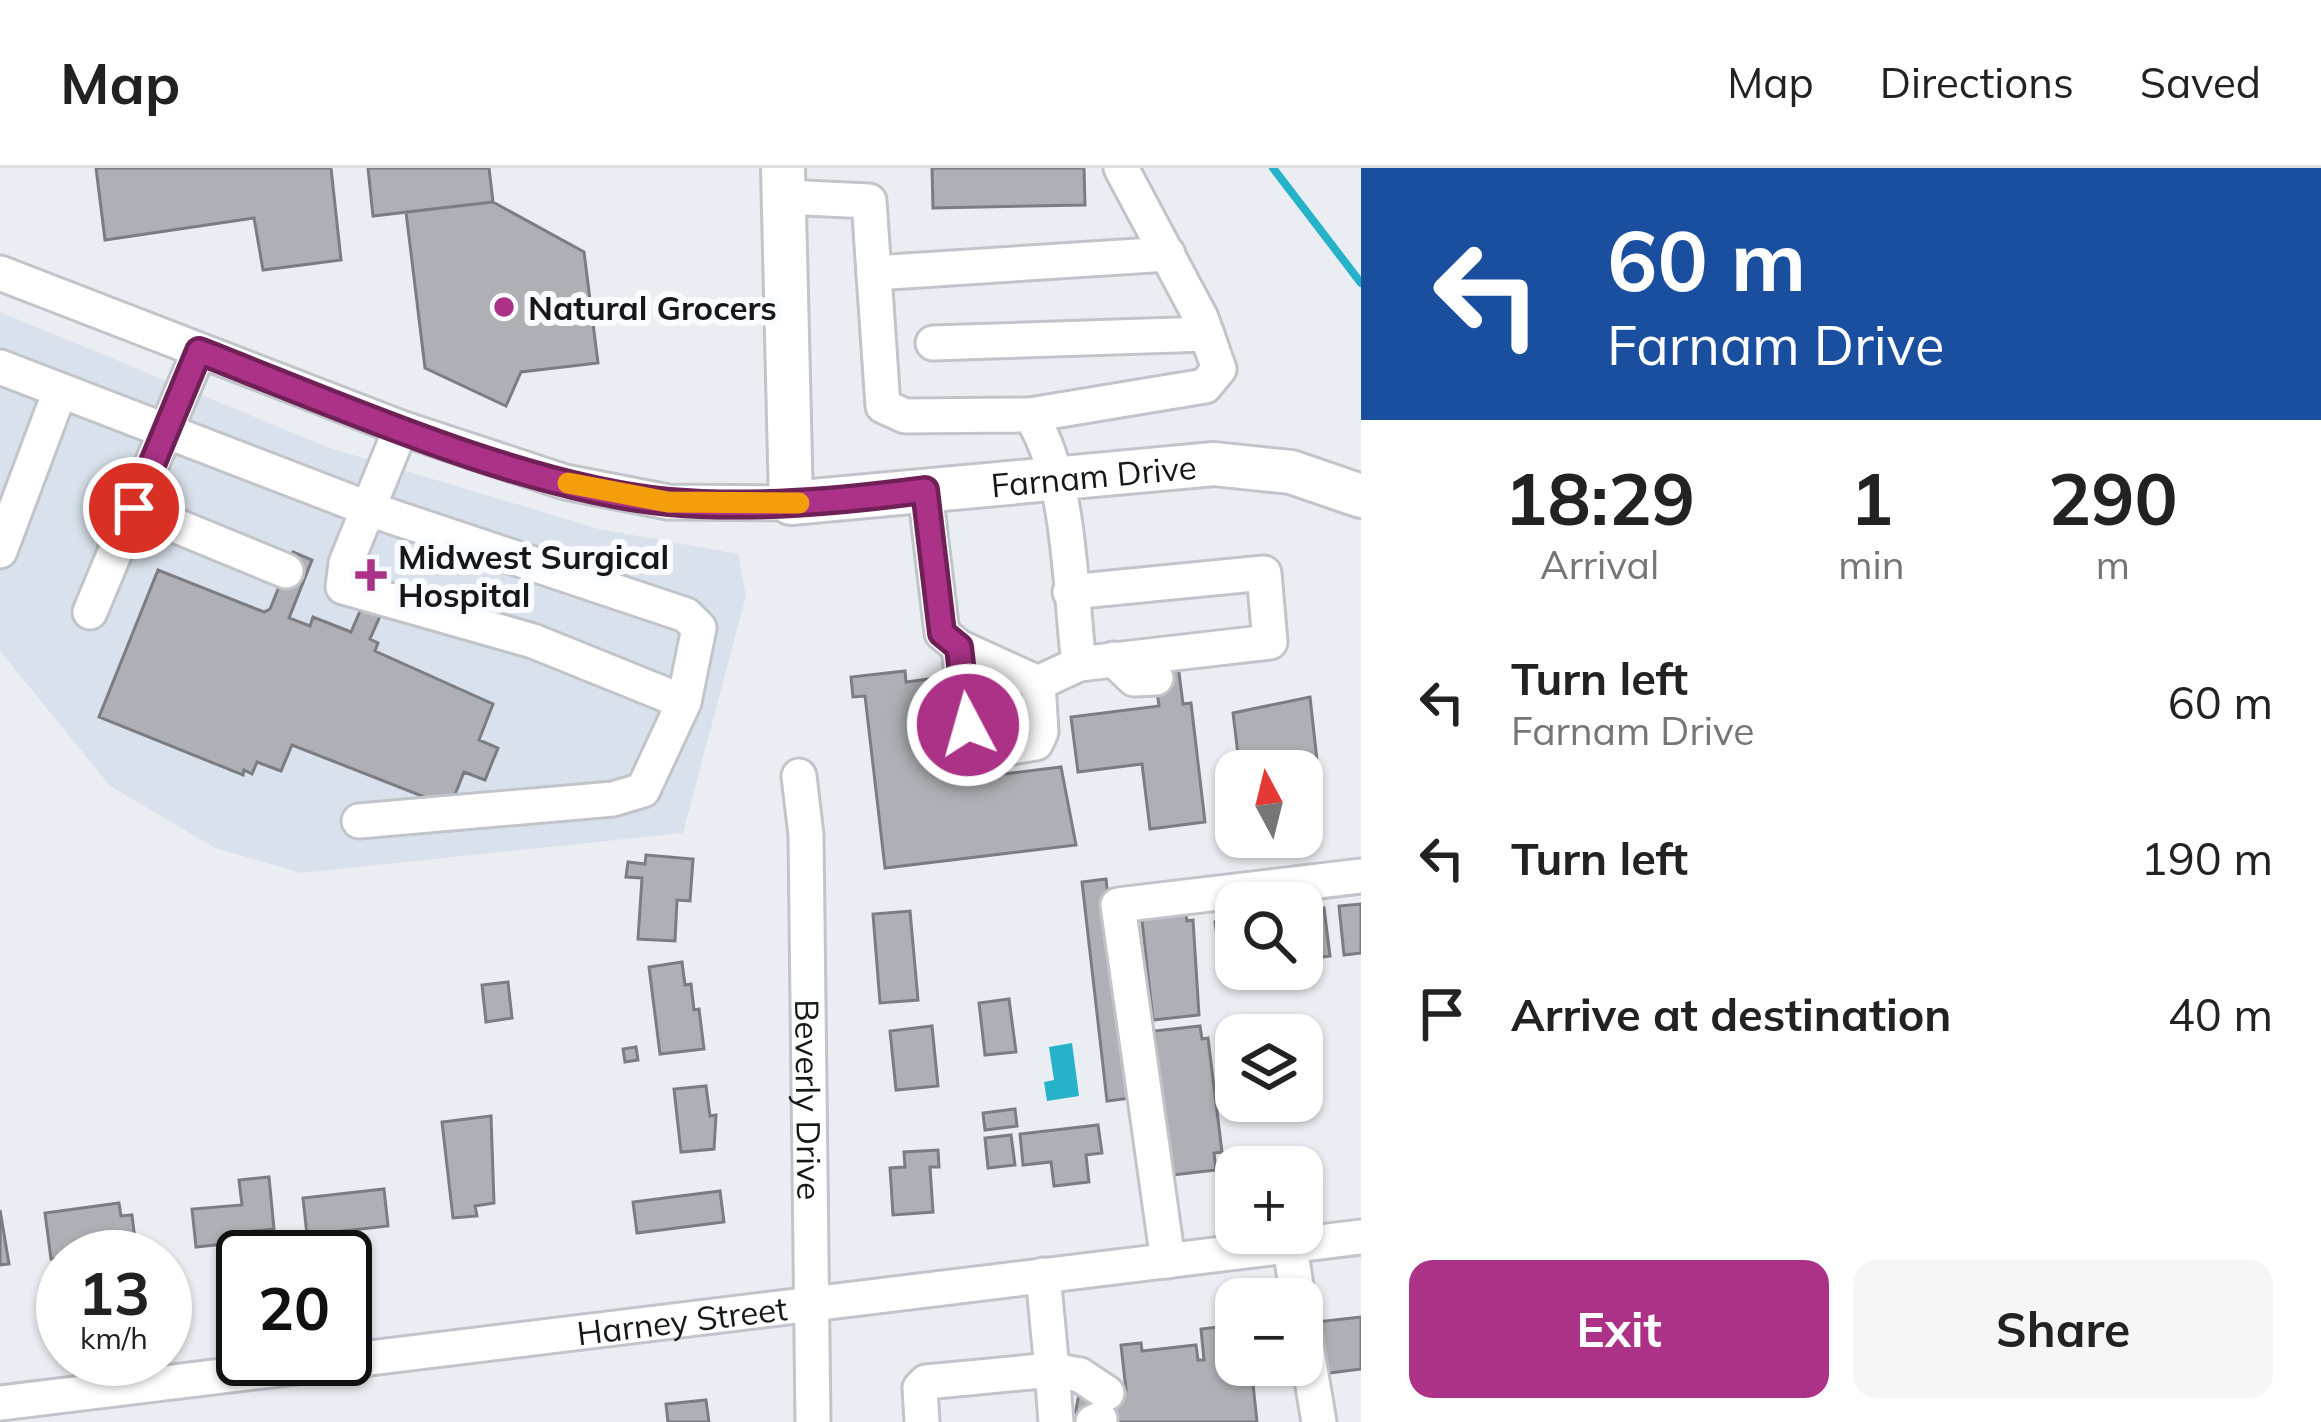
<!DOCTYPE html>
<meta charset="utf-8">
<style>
body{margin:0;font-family:Mulish,sans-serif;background:#f6f6f6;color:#222;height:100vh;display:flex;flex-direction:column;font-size:45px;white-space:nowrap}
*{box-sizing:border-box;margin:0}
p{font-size:39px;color:#767676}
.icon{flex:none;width:66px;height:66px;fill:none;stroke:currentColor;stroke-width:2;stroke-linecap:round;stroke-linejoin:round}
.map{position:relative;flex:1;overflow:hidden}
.drawer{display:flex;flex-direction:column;background:#fff;width:960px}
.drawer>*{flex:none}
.top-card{background:#1a4fa0;color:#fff;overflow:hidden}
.needle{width:78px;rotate:353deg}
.buttons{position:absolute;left:1215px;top:582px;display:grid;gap:24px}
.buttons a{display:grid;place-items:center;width:108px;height:108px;border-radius:24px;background:#fff;box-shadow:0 3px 9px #0004;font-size:60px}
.speed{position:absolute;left:36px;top:1062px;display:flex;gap:24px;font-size:60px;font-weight:700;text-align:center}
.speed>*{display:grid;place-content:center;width:156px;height:156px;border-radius:50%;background:#fff;box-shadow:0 3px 9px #0004;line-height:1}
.speed small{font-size:30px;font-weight:400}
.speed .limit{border:6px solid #111;border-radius:18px;background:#fff;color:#111}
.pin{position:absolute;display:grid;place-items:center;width:102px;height:102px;color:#fff;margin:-51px;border:6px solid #fff;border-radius:50%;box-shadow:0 3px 12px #0007}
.me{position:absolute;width:132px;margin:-66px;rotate:354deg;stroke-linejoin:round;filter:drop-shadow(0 0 9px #0008)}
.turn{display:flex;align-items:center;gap:42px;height:252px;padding:0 48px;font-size:54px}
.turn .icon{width:156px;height:156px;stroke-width:2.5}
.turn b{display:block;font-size:84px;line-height:102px}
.eta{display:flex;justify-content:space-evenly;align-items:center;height:204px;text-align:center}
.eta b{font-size:72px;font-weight:700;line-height:84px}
.primary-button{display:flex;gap:24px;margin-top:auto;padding:24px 48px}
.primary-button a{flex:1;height:138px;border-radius:24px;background:#ab3286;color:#fff;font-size:48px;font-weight:700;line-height:138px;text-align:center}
.primary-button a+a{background:#f6f6f6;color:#222}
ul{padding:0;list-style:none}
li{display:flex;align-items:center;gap:36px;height:156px;padding:0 48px}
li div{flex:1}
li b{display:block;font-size:45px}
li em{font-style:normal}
header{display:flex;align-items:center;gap:72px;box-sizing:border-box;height:168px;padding:0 60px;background:#fff;border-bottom:3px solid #e0e0e0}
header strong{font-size:57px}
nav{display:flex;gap:66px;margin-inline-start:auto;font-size:42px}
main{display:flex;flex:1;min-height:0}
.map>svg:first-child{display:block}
.built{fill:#d9e2ec}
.water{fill:#26b2c9}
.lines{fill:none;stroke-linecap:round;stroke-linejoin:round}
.stream{stroke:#26b2c9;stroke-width:8}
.building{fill:#aeb0b5;stroke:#7b7d82;stroke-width:3}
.minor-casing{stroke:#c1c5c9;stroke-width:39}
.major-casing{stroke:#c1c5c9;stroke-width:48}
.minor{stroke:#fff;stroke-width:33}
.major{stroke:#fff;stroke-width:42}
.route-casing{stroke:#6f2057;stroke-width:30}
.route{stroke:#ab3286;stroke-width:21}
.slow{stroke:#f59e0b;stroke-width:21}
.poi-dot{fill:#ab3286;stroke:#f8fbff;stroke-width:4.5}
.labels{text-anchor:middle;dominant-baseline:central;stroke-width:12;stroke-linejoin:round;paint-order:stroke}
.poi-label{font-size:33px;font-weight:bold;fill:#151718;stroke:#f8fbff;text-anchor:start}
.street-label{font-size:33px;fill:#151718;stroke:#f8fbff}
</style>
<header>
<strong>Map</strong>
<nav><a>Map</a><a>Directions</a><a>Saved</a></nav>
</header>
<main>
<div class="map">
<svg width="1361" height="1254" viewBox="0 0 1361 1254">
<rect width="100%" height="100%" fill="#eaeef2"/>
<path class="built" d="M0,144l330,136 269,81 139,25 8,42 -63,237 -382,40 -86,-25 -105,-62 -110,-135z"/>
<path class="water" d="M1072,875l7,53 -32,5 -3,-19 10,-2 -5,-33z"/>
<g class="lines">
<path class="stream" d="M1273,0l88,115"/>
</g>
<path class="building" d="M96,0h235l10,92 -78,10 -9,-52 -149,22z
M368,0h121l4,34 -120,14z
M932,0h152l1,37 -152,3z
M493,34l91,50 14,111 -77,9 -15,34 -81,-38 -19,-156z
M293,384l19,8 -23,58 21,8 3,-9 38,15 10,-23 19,7 -10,23 8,4 -3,8 118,53 -14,36 19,8 -13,32 -21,-8 -14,35 -158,-62 -11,26 -24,-9 -5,12 -8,-4 -1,5 -144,-58 59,-147 106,42 6,-3z
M1178,497l5,39 8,-1 14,119 -55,7 -8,-65 -64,8 -7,-55 88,-11 -5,-38z
M905,503l1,11 31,-4 9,76 37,-49 31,24 -36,48 83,-10 15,78 -191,23 -20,-172 -12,1 -2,-20z
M1310,529l11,99 -19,3v-28h-62l-7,-58z
M646,687l47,4 -3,42 -13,-1 -2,41 -37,-2 4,-61 -16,-1 2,-15 17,2z
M1106,711l25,219 -24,3 -25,-219z
M1361,736v49l-17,2 -5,-49z
M1185,739l2,14 6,-1 6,95 -46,5 -12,-108z
M1324,740l6,48 -28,4v-49z
M910,743l8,89 -38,3 -7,-89z
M1236,751v50l-14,2 -7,-49z
M682,794l3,23 6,-1 3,26 5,-1 5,40 -44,5 -11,-87z
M508,814l4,36 -26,4 -4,-37z
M1009,831l7,53 -31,3 -6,-52z
M932,858l6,60 -42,4 -6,-59z
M1200,858l2,13 6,-1 14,114 -8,1 2,17 -44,5 -18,-144z
M636,879l2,13 -13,2 -2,-13z
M706,918l4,30 6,-1 -2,34 -33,3 -7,-63z
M1015,941l2,17 -32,4 -2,-17z
M491,948l3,87 -19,3 2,10 -24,2 -11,-96z
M1098,957l4,28 -16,2 3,27 -35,4 -3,-24 -28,3 -3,-31z
M1011,967l4,30 -27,3 -3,-30z
M938,982l1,17h-9l3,45 -40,3 -3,-47 15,-1 -1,-15z
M269,1009l5,52 -31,3v10l-47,5 -4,-38 50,-4 -3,-25z
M384,1021l4,37 -81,9 -4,-37z
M720,1023l4,31 -87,11 -4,-31z
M119,1035l2,13 11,-1 3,25 -10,1 2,16h-22v-5l-54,7 -6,-46z
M0,1042l9,54 -9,1z
M1361,1149v52l-39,5 -6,-52z
M1236,1157v40h15l6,57h-139l-43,-7 5,-27 46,2 -5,-45 20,-2 1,8 54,-6 2,15h6l-3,-31z
M706,1232l3,22h-41l-2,-18z"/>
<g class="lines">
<defs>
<g id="minor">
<path d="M784,29l85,4 14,205 22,10 125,-1c41,61 40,176 49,249l-41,19 -79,-36 -17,-14 -17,-142"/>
<path d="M0,105l401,155 164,54 103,20 123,1"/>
<path d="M874,105l294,-19"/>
<path d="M933,175l274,-9"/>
<path d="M0,199l369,142 317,106 13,13 -15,74 -41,88 -30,9 -254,22"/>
<path d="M1030,247l175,-29 14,-17 -18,-51 -80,-150"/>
<path d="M401,260l-55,135 -3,24 190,54 151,61"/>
<path d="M133,340l153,63"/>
<path d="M0,383l60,-160"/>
<path d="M1070,424l194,-19 6,69 -191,22"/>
<path d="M90,444l109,-261"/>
<path d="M959,479l8,78"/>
<path d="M1113,491l21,20 22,-1"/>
<path d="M999,581l37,-6 5,-11 -3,-49"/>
<path id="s1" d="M799,608l7,59 7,587"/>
<path d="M1290,1078l8,53"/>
<path d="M1168,1093l-50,-356 243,-29"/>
<path d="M1043,1107l9,95 28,5 27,18"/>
<path d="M1302,1153l17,101"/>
<path id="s2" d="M0,1235l1361,-166"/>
<path d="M922,1254l-2,-34 6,-6 126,-12 4,52"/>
<path d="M1093,1254l7,-3"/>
</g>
<g id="major">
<path id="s3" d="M783,0l8,335 423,-39 77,8 70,24"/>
</g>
</defs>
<use href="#minor" class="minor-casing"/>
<use href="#major" class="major-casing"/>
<use href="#minor" class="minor"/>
<use href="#major" class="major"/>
</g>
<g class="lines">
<defs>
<path id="route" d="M134,340l65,-157c139,54 323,137 470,151 85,7 172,-1 256,-12l17,143 17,14 9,78"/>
</defs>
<use href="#route" class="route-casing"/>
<use href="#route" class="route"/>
<path class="slow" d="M568,315l100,19 131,1"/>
</g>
<g class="poi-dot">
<circle cx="504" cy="139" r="12"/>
<path d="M365 389h12v12h12v12h-12v12h-12v-12h-12v-12h12z"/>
</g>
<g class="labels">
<g class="poi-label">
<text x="528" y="139">Natural Grocers</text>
<text x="398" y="388">Midwest Surgical<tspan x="398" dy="38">Hospital</tspan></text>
</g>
<g class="street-label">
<text stroke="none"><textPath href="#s3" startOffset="639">Farnam Drive</textPath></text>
<text stroke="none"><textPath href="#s1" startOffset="324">Beverly Drive</textPath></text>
<text stroke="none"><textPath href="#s2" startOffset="687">Harney Street</textPath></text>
</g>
</g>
</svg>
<div class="buttons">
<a><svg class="needle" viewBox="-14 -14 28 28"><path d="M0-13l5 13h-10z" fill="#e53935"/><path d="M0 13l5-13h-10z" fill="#767676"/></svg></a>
<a><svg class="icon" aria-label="search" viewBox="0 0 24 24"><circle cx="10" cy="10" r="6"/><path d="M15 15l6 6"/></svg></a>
<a><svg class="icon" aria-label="layers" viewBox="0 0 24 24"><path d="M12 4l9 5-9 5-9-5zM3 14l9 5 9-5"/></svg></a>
<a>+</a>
<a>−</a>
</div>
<div class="speed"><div>13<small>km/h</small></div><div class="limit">20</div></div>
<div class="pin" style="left:134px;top:340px;background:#d93025"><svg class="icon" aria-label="arrive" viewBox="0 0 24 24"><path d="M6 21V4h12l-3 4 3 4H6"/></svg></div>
<svg class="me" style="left:968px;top:557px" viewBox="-20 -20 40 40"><circle r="17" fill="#ab3286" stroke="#fff" stroke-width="3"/><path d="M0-11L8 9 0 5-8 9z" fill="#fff"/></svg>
</div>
<section class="drawer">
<div class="top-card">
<div class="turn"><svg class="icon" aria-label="left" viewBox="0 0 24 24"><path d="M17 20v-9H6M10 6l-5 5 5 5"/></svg><div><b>60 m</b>Farnam Drive</div></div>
</div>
<div class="eta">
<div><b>18:29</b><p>Arrival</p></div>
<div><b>1</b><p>min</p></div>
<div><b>290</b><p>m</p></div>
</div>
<ul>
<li><svg class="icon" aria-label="left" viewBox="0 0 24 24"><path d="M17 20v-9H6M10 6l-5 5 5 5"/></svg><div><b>Turn left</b><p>Farnam Drive</p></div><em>60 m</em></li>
<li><svg class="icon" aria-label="left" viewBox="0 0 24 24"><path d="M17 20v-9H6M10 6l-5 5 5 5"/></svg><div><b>Turn left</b></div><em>190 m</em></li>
<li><svg class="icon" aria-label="arrive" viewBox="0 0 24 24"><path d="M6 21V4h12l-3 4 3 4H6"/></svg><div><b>Arrive at destination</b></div><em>40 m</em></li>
</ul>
<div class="primary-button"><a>Exit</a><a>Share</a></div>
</section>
</main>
